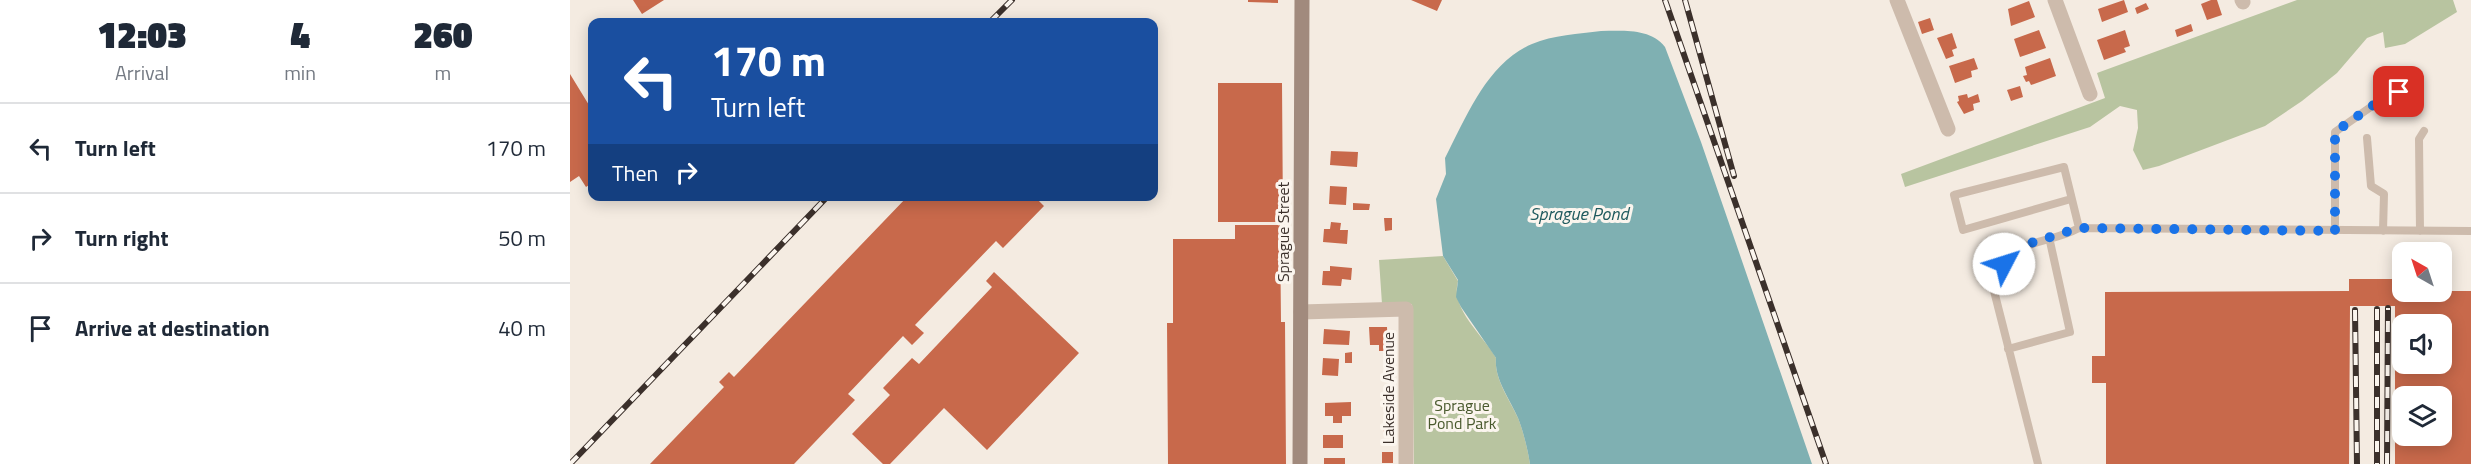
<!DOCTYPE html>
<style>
body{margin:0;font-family:"Titillium Web",sans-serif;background:#f6f6f7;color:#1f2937;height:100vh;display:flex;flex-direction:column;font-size:22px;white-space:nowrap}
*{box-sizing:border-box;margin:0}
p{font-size:20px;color:#747a83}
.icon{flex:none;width:33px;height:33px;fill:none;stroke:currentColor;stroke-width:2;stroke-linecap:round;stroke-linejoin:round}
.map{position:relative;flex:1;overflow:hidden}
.drawer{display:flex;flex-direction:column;background:#fff;width:570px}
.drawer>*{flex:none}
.hud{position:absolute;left:18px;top:18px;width:570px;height:183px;border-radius:12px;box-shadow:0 3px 15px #0003;background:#1a4fa0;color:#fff;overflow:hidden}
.needle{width:39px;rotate:321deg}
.tools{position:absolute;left:1822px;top:242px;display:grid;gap:12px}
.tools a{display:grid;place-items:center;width:60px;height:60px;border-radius:12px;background:#fff;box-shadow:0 3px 15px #0003;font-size:30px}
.pin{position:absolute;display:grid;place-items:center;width:51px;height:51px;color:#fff;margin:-26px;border-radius:12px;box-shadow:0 3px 9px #0006}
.me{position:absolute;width:66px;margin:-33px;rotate:50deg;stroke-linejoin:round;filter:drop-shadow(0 0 4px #0008)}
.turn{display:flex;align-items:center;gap:21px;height:126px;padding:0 24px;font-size:27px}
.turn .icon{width:78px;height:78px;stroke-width:2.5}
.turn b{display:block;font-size:42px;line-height:51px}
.then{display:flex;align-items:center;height:57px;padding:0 24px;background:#0003;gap:12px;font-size:22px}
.eta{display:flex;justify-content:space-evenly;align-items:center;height:102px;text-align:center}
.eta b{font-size:36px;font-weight:800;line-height:42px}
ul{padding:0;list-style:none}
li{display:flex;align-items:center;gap:18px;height:90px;padding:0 24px;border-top:2px solid #e0e1e3}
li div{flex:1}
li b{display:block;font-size:22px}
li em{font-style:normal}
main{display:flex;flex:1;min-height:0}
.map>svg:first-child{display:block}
.green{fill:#b8c4a0}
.water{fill:#7fb0b2}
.building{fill:#c8694b;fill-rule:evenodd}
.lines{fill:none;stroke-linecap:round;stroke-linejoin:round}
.lane{stroke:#cdbbac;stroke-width:8}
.street{stroke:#cdbbac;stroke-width:15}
.secondary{stroke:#a18a7d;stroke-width:15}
.rail-casing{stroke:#3b302b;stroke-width:6}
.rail{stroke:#fbf5ee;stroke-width:4;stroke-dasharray:11;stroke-linecap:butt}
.route{stroke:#1a73e8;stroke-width:10;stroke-dasharray:0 18}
.labels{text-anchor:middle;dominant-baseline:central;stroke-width:6;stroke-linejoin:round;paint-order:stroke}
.street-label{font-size:16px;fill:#3b302b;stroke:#fbf5ee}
.park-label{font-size:16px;fill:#4a5a2e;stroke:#fbf5ee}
.water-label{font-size:18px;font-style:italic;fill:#1f5a5e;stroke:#fbf5ee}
</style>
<main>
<section class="drawer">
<div class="eta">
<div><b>12:03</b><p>Arrival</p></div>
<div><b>4</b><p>min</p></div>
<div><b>260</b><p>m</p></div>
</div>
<ul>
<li><svg class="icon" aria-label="left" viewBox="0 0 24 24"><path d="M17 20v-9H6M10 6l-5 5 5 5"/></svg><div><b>Turn left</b></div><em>170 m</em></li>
<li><svg class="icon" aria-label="right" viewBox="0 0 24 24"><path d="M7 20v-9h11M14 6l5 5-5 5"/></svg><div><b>Turn right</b></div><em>50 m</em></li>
<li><svg class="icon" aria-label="arrive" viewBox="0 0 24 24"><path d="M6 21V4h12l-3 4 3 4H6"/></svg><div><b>Arrive at destination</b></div><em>40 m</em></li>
</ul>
</section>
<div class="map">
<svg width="1901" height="464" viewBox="0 0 1901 464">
<rect width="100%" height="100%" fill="#f4ebe1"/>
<path class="green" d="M1727,0h156l4,12 -52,32 -20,4 -2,-16 -16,6 -30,35 -35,28 -37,25 -106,40 -16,4 -10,-20 5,-22 -1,-18 -17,-4 -30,21 -185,60 -4,-13 204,-76 -8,-25z
M873,256l15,25c-8,28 25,54 38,77 -2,21 14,42 22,60 5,12 10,33 12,46h-116l-2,-160h-30l-3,-44z"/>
<path class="water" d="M1031,31c22,0 49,-3 64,16l36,95 111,322h-282c-2,-13 -7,-34 -12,-46 -8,-19 -24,-39 -22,-60l-35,-51 -5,-10 2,-17 -15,-24 -7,-57 10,-25 -1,-16 5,-10c20,-39 40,-86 82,-104 21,-9 47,-10 69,-13z"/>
<path class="building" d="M63,0h31l-22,14z
M678,0h30v3l-30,-1z
M841,0h31l-5,11z
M1554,0l4,12 -26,10 -4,-13z
M1641,0h6l5,15 -15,5 -6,-16z
M1459,1l6,16 -24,9 -3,-17z
M1576,3l3,6 -12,5 -2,-6z
M1360,18l4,12 -12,4 -4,-12z
M1621,24l2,7 -16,6 -2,-7z
M1469,30l7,18 -26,9 -6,-18z
M1555,30l5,16 -6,2 2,4 -22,8 -7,-20z
M1382,33l5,15 -5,2 2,6 -8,3 -9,-21z
M1404,58l4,11 -7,2 1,6 -17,6 -6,-17z
M1480,58l6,18 -25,9 -2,-4 -3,1 -3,-6 4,-1 -2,-8z
M0,74l22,36v73l-6,4 -7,-11 -9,6z
M648,83h64l1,139h-65z
M1450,86l3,11 -12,4 -4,-11z
M1397,94l1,4 10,-4 2,8 -7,2 1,6 -10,4 -7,-12 2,-1 -1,-5z
M761,151l27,1 -1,15 -27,-2z
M760,186l17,1 -1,18 -17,-1z
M338,196h131l-2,3 7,7 -41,42 -7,-7 -81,84 9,8 -12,12 -9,-9 -55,58 7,6 -61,64h-144l74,-77 -5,-5 10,-10 5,5z
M783,203l17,1 -1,6h-16z
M814,218h8v12l-7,1z
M761,222l10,1 -1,7h8l-1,14 -24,-2 1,-13h6z
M665,225h45l1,97h4l1,142h-118l-1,-141h6v-84h62z
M760,266l22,2 -1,12 -9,-1 -1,7 -19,-1 1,-14h7z
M424,272l85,81 -92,97 -43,-42 -54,56h-7l-31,-30 38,-39 -7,-7 29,-30 7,6 73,-77 -6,-6z
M1779,279h46l1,12h75v173h-76v-158h-45l-1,158h-243v-81h-14v-27h13v-64l244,-1zM1833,324h39v39h-39zM1833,396h39v39h-39z
M799,327h18l1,24h-9v-6h-9z
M754,329l26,2 -1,14 -26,-1z
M782,352v11h-7v-10z
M753,358l16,1 -1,17 -16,-1z
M781,402v14h-9v7h-9v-7h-8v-13z
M813,425h12v8h-12z
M753,435h20v13h-20z
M812,452h11v11h-11z
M754,458h21v6h-21z"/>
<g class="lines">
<path class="lane" d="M1797,138l4,48 13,8 -1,37
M1501,199l-108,31 -9,-35 110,-28 15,61
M1765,231v-99l50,-35 27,-10
M1850,231l-1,-92 5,-8
M1438,349l62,-17 -21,-95
M1468,464l-45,-177c14,-52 51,-40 86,-59l392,3"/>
<path class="street" d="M1327,0l51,129
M1485,0l35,94
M1672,0l1,2
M731,312l105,-3v155"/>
<path class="secondary" d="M730,464l2,-464"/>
<defs>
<path id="rail" d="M1095,0l161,464
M1115,0l49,176
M420,22l22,-22
M1807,309v155
M1785,310l2,154
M0,464l258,-268
M1817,464l1,-156"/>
</defs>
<use href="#rail" class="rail-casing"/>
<use href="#rail" class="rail"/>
</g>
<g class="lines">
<path class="route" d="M1434,264l24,-20 51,-16 256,3v-99l50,-35 14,-5"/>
</g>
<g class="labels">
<g class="street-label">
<text transform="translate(713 232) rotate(-90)">Sprague Street</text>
<text transform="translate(818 388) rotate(-90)">Lakeside Avenue</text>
</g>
<g class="park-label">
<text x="892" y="405">Sprague<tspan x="892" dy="18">Pond Park</tspan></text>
</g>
<g class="water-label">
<text x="1009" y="213">Sprague Pond</text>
</g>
</g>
</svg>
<div class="tools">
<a><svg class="needle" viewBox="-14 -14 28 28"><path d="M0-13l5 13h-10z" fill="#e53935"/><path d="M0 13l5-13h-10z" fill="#747a83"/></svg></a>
<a><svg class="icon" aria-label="sound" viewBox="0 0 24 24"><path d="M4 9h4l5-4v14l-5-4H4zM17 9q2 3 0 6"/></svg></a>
<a><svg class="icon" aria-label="layers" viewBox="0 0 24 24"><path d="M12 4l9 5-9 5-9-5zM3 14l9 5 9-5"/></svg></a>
</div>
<div class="pin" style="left:1829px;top:92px;background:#d93025"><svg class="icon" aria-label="arrive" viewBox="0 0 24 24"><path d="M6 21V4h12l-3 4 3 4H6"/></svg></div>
<svg class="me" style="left:1434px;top:264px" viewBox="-20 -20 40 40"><circle r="19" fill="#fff"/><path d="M0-13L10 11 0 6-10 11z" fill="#1a73e8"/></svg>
<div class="hud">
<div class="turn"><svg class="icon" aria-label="left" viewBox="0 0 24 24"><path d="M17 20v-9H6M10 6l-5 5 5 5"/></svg><div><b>170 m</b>Turn left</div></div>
<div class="then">Then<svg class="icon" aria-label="right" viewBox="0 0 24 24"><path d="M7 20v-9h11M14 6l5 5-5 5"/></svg></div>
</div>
</div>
</main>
